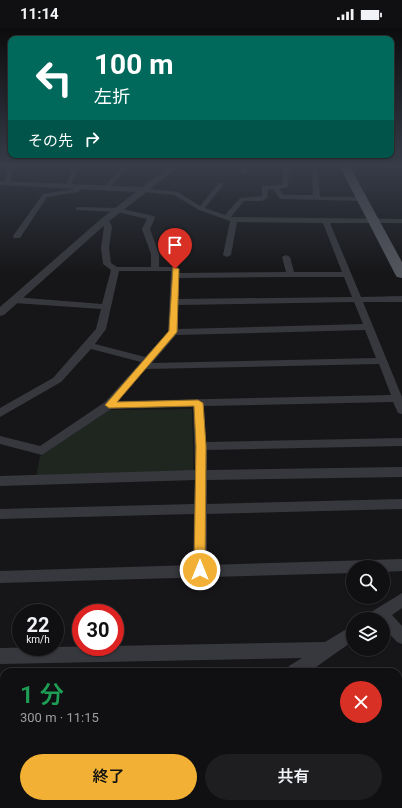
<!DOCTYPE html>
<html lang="ja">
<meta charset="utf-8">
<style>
body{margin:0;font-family:Roboto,"Noto Sans JP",sans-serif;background:#1e1e20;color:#f1f3f6;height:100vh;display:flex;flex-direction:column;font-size:15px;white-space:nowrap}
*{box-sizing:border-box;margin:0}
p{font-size:13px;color:#9c9d9f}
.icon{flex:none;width:22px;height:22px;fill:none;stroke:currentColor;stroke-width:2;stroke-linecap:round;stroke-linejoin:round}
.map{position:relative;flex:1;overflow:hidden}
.details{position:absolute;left:0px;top:640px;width:402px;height:140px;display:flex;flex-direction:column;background:#101012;border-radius:12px 12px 0 0;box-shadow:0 1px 3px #0004,0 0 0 1px #303032}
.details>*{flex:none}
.hud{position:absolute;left:8px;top:8px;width:386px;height:122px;border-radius:8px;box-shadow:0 1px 3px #0004,0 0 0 1px #303032;background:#00695c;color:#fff;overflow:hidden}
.buttons{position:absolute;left:346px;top:532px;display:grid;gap:8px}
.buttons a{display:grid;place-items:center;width:44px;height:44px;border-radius:50%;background:#101012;box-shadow:0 1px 3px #0004,0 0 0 1px #303032;font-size:20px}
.speed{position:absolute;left:12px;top:576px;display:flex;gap:8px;font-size:20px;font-weight:700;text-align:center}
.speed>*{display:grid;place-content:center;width:52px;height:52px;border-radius:50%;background:#101012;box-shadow:0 1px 3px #0004,0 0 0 1px #303032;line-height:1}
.speed small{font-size:10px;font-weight:400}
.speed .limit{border:6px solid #d22;background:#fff;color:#111}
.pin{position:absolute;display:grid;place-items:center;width:34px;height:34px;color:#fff;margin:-41px -17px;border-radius:50% 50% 50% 0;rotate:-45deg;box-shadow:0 0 4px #0007}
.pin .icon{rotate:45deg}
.me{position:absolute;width:44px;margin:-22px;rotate:0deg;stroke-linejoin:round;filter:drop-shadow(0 0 3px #0008)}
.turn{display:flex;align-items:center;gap:14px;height:84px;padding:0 20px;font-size:18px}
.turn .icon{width:52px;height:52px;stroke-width:2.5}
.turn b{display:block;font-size:28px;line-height:34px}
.then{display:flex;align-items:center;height:38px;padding:0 20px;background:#0003;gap:8px;font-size:15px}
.round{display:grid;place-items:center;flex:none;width:42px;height:42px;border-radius:21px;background:#1e1e20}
.head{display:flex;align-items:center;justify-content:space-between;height:68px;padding:0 20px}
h1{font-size:24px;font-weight:600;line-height:30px;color:#1e9e55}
.button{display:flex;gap:8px;margin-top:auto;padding:8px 20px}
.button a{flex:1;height:46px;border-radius:24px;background:#f2b134;color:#111;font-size:16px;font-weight:600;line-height:46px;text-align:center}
.button a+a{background:#1e1e20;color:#f1f3f6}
.status{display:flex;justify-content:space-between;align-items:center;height:28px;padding:0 20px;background:#101012;direction:ltr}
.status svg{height:11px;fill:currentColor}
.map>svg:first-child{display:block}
.green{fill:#1e261f}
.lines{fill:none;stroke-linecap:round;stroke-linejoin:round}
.minor{fill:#37383d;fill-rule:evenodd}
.tertiary{fill:#37383d;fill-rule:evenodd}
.primary{fill:#53555c;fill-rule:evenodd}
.route{fill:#f2b134;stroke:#9d7322}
</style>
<div class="status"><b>11:14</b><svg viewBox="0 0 49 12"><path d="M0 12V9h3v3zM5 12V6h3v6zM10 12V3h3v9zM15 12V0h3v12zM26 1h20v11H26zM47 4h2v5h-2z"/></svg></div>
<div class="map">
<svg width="402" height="780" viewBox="0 0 402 780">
<rect width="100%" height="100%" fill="#161618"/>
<path class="green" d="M192,381l2,71 -159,3 5,-27 69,-46z"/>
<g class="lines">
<path class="minor" d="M9,137h6l-5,18 -3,2 -3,-2z
M73,137h6l-8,21 -5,1z
M124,137h7l-22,23h-4v-2z
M242,137h6l-2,8 -3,2 -3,-2z
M342,137h60v3h-57z
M286,139l3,2 -1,18 -9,2 4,6h30l-1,-23 3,-2 3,2 2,25h42l3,2 -3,2 -81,-2 -2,-1 -6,-9h-5l-1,9 -5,3h-18l-13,16 171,2v4h-72l31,74 41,-1v6h-39l39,95v17l-4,-1 -5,-11 -189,4 2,36 196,-4v8l-195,4v20l195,-3v10l-195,3v24l195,-5v10l-195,5v51l195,-6v12l-19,1v-5h-30v6l-353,10v-12l193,-6 1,-51 -194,5v-10l194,-5 1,-24 -195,6v-10l195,-6 -2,-63 -82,2 -69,46 -42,-11v-8l40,10 65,-44 36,-40 -50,-13 -30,33 -61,35v-9l53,-30 43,-49 5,-20 -87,-6 -4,-3 4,-3 88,7 9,-34 -8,-6 -2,-16 3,-21 -3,-7 4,-2h3l4,9 -3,21 2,15 6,4h34v-13l-9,-25 5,-10 -30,-7 -41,-2v-2l2,-1 39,1 37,8 1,2 -5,11 9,25v13h19l1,6 107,-1 -4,-15 4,-2 4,2 4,15h48l-19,-49 -86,-1 -6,33 -4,2 -4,-2 7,-34 -31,-11 -25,-15 -31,-3 -3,-2 3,-2 35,4 22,14 19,-23h4v2l-18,23 20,7 15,-17 22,-2v-10l20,-1 1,-16zM119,243h52l-3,61 -23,25 -50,-13 11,-15zM290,249h54l8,20 -174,2 1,-21zM354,274l9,22 -185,5v-24zM365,302l11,28 -224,5 24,-28zM379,336l12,31 -273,6 28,-32z
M79,157l5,1 -6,6 -31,5 -27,41h-6l-1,-2 30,-42 31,-5z
M402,565v15l-10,7 10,11v18l-5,-2 -14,-15v-8h-17l2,-5z
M353,597v16l-44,31h-22l2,-6 13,-8 -302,6v-16l325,-6z
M0,716h4v18h-4z
M90,776h22l-1,4h-22z
M178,776h19l1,4h-19z"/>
<path class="tertiary" d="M172,137h9l-73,57 -104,93 -4,1v-9l102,-89 34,-26 -136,-7v-4l142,6z
M402,701v23l-4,2v-23z
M311,776h27l-2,4h-27z"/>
<path class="primary" d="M339,137h10l53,97v16l-5,-1 -2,-3z"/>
</g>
<linearGradient id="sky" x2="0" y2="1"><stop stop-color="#0c0c0d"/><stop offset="0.56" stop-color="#363c48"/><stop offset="1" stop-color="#363c48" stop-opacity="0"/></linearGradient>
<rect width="402" height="246" fill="url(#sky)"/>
<path class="route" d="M173,239l6,2 -2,63 -60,70 81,-2 5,3 3,43 -1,124 -1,4 -4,1 -4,-1 -2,-4 2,-124 -2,-40 -85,2 -4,-3 64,-74z"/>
</svg>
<div class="buttons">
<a><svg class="icon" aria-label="search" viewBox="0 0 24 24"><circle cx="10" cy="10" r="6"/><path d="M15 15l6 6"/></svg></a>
<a><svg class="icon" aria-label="layers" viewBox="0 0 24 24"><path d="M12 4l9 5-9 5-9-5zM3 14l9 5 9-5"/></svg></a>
</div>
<div class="speed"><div>22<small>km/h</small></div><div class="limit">30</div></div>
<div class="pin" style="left:175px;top:241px;background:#d93025"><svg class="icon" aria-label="arrive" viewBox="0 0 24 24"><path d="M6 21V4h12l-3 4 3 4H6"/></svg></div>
<svg class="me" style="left:200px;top:542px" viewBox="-20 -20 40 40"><circle r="17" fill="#f2b134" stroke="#fff" stroke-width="3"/><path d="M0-11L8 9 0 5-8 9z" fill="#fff"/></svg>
<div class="hud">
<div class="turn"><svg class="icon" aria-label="left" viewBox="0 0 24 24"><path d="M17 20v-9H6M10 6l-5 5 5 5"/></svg><div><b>100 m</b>左折</div></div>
<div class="then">その先<svg class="icon" aria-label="right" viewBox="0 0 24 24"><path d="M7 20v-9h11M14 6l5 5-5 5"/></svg></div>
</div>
<section class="details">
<div class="head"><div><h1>1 分</h1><p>300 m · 11:15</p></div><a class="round" style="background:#d93025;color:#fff"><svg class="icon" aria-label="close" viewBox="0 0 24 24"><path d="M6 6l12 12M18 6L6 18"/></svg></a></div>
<div class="button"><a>終了</a><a>共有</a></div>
</section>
</div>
